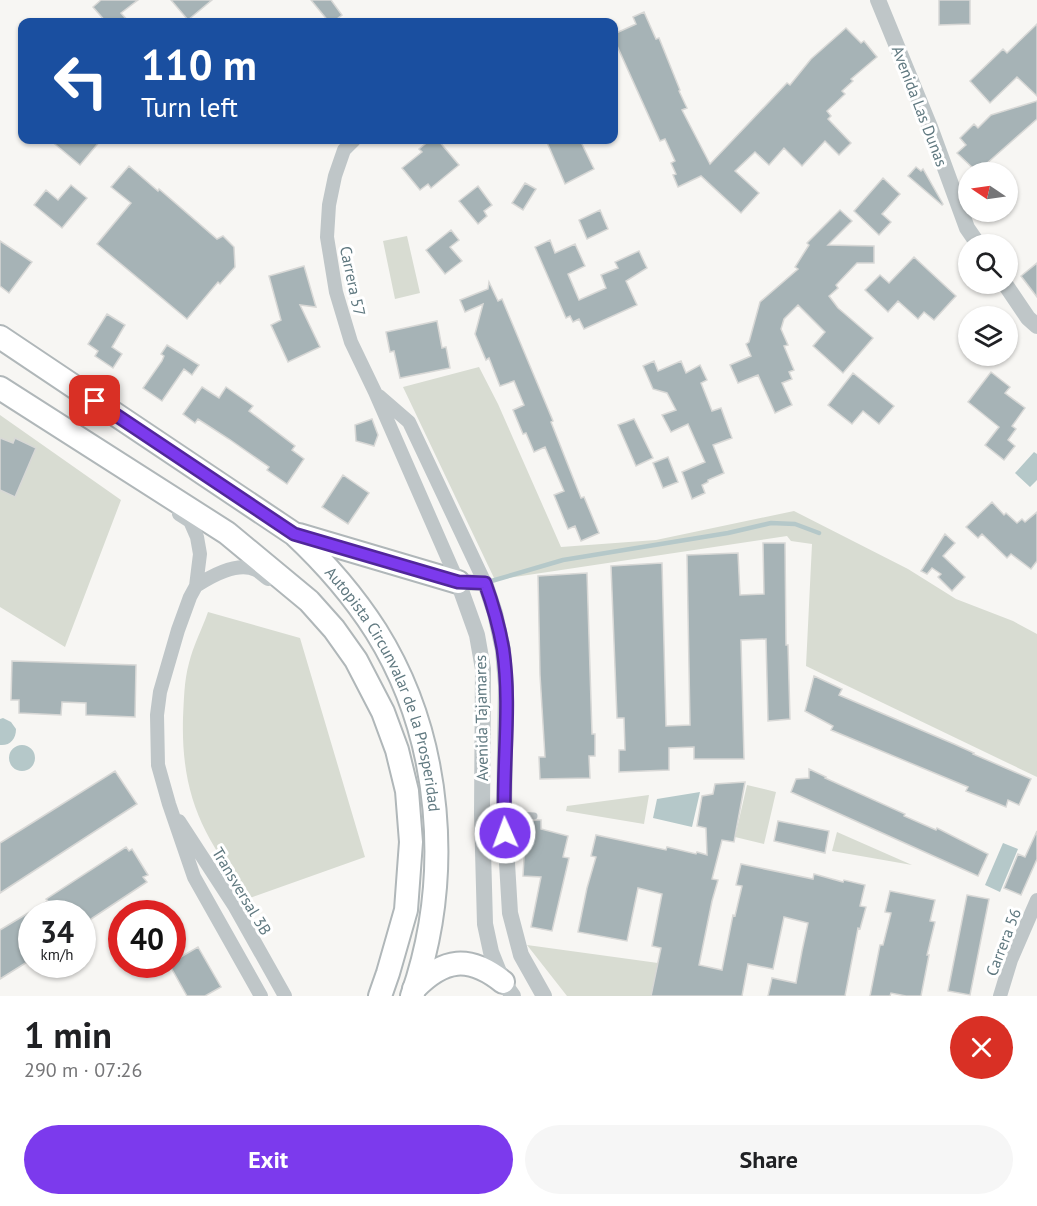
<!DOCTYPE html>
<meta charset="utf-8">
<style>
body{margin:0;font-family:"PT Sans",sans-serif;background:#f6f6f6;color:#202124;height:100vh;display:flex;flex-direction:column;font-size:22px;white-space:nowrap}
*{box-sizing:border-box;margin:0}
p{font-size:20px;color:#757577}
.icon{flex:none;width:33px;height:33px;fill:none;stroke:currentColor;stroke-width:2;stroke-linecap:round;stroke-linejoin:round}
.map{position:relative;height:996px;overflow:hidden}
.details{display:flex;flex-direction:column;background:#fff;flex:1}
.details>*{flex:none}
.guide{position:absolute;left:18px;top:18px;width:600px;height:126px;border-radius:12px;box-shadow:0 2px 4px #0004;background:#1a4fa0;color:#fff;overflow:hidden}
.needle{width:39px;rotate:283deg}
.tools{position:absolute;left:958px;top:162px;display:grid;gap:12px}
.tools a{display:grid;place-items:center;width:60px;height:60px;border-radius:50%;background:#fff;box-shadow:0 2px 4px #0004;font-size:30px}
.speed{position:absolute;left:18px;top:900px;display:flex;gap:12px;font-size:30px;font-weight:700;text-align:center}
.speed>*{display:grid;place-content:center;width:78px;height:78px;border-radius:50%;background:#fff;box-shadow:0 2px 4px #0004;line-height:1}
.speed small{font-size:15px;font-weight:400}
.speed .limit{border:9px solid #d22;background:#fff;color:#111}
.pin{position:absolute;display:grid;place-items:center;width:51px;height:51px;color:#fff;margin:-26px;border-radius:12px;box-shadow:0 3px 9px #0006}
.me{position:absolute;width:66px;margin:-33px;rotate:358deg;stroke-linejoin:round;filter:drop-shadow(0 0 4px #0008)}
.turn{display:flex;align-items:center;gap:21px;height:126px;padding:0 24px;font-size:27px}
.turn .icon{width:78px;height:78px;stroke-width:2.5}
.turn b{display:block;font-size:42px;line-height:51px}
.round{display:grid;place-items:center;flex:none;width:63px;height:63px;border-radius:32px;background:#f6f6f6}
.overview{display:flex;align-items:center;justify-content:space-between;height:102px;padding:0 24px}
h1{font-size:36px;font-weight:600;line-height:45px}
.button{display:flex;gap:12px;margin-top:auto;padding:12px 24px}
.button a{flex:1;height:69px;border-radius:36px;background:#7c3aed;color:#fff;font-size:24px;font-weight:600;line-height:69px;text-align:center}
.button a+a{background:#f6f6f6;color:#202124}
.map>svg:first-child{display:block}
.green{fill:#d8dcd2}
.water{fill:#b5c8c9}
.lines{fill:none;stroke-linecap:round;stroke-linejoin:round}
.stream{stroke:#b5c8c9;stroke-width:4.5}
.building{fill:#a6b3b6;stroke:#d8d8d6;stroke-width:1.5}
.trunk-casing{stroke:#b0b7b9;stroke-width:26}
.service{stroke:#bfc6c8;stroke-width:7}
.minor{stroke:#bfc6c8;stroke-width:14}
.tertiary{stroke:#bfc6c8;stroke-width:16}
.trunk{stroke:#fff;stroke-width:22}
.route-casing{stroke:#51269a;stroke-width:15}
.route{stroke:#7c3aed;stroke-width:10}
.labels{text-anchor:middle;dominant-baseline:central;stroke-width:6;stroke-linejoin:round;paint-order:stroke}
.street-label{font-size:16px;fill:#607980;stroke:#fff}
</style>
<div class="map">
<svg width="1037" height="996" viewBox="0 0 1037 996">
<rect width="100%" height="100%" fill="#f7f6f3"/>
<path class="green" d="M407,236l13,57 -25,6 -12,-58z
M479,367l19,37 63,143 95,-7 138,-29 114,58 48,30 57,22 24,13v143l-231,-111 6,-122 -21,-3 -4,-5 -292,44 -92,-193z
M0,415l121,85 -56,147 -65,-40z
M208,612l92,26 65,219 -115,41c-47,-61 -69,-102 -67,-180 1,-18 1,-37 6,-55 4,-17 13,-34 19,-51z
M747,785l29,7 -12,52 -29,-7z
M649,795l-5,29 -78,-13 1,-5z
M837,832l75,33 -80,-14z
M527,945l131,18 -7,33h-84z"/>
<path class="water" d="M1034,452l3,2v26l-7,7 -15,-14z
M3,718l8,4 5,7c0,10 -6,17 -16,16v-26z
M9 758a13 13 0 1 1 26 0a13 13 0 1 1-26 0Z
M700,792l-8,35 -39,-9 4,-19z
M1003,843l15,6 -18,43 -15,-7z"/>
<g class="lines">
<path class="stream" d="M488,582l75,-22 165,-27 43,-10 24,1 24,9"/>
</g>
<path class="building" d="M101,0h37l-17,13 8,9h-23l-13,-15z
M171,0h41l-24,20z
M311,0h20l11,15 -9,7h-4z
M939,0h31v24l-31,1z
M644,12l12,27 3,-1 21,52 -1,1 8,17 -5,2 28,54 77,-81 3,2 21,-26 35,-31 15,15 3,-2 13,16 -26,22 2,2 -11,10 3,3 -18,17 4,5 -3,3 23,24 -12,12 -14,-14 -23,25 -18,-18 -15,17 -14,-13 -20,19 24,22 -18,20 -40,-37 -23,11 -5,-12 3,-1 -5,-11 4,-2 -10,-22 -5,2 -46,-102v-5l22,-10 -3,-7z
M1037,24v72l-20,-19 -27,26 -20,-22 33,-32 4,4z
M1037,101v18l-60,53 -20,-19 9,-8 -6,-7 14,-14 4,4 13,-13z
M50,140h51l-21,25z
M430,140h8l21,25 -28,23 -3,-4 -8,6 -18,-22 20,-16 -3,-3z
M546,140h34l14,29 -29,15z
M129,166l29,25 1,-2 58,50 6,-3 11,11 1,20 -15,17 -2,-2 -31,37 -90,-75 34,-41 -20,-16z
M916,167l5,4 2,-2 20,35 -1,1 -34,-29z
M883,178l17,16 -18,20 9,8 -12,13 -25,-24z
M525,183l11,6 -13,21 -11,-7z
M71,185l16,13 -25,30 -28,-23 12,-15 12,10z
M478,186l14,19 -8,6 3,5 -9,8 -19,-23z
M600,210l8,19 -21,10 -8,-19z
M840,210l12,11 -24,24 46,1v17h-17l-21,22 2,3 -9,8 9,12 35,30 -30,35 -30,-27 12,-14 -27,-27 -14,14 -3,10 7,16 -4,1 10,24 -5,2 3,7 -10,4 10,22 -17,8 -17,-38 -20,8 -8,-18 21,-9 -5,-12 3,-2 11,-40 38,-33 -3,-2 14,-22 -2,-2z
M451,230l8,10 -9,7 12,14 -17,13 -19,-24z
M550,240l5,13 20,-9 10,22 -17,8 11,26 27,-12 -5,-13 17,-7 -3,-6 24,-11 8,17 -21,13 11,24 -53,24 -5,-10 -6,3 -3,-6 -4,2 -31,-71z
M0,241l32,21 -23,31 -9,-7z
M914,257l42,39 -22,24 -10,-8 -6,7 -20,-18 -10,11 -23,-22 15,-15 9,8z
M1037,263v34l-16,-21z
M304,266l12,41 -16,-2 20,42 -32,15 -17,-37 10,-5 -12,-44z
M489,282l9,19 4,-2 51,122 -2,1 30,76 3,-1 15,36 -18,8 -6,-15 -7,3 -14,-34 10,-4 -19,-44 -11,5 -8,-19 -3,1 -10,-24 11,-5 -10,-24 -14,5 -11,-28 -3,2 -11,-26 8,-30 -18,8 -5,-12 28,-11z
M107,314l18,11 -13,22 10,7 -9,14 -18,-12 3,-5 -10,-7z
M437,321l5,27 4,-1 4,21 -50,10 -6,-27 -4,1 -4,-20z
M167,345l32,20 -7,10 -8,-6 -22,32 -19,-13 19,-27 2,-5 -3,-2z
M654,361l4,10 23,-10 5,12 14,-8 7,15 -6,3 11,28 9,-3 11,30 -19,7 11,28 -16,7v2l-6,3 3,8 -13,6 -10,-27 23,-10 -17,-38 -17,8 -9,-17 14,-5 -9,-17 -14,-4 -10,-23z
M991,372l19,15 -5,6 20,15 -13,18 4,3 -8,11 7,6 -11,14 -19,-15 14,-18 -31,-25z
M853,373l41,33 -15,18 -16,-13 -11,13 -24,-19z
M202,387l17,11 7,-11 27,19 -4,5 46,35 -3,4 12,9 -17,25 -20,-14 2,-3 -40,-28 -31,-20 -3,4 -12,-9z
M372,419l6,16 -4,11 -18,-5 -1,-16z
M634,419l19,39 -17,8 -18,-41z
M0,438l13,5 2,-5 21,10 -21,49 -15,-7z
M668,457l10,25 -15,6 -10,-25z
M343,475l26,18 -21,31 -26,-17z
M992,502l12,13 2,-2 11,10 5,-4 3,3 12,-10v49l-6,8 -20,-15 -4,4 -25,-24 -4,4 -12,-11z
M945,534l10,9 -12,13 22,21 -13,14 -14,-14 3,-3 -9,-6 -5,6 -6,-3z
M763,543h22l1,102h2l2,74 -22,2 -2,-82 -25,1 3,119h-50v-12l-25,1v22l-50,2v-22h6l-1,-32h-7l-6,-152 51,-3 4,163 24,-1 -3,-170 51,-2 2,42 24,-1z
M587,573l5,161h3v22h-6l1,22 -50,1 -1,-22h6l-5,-82 -2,-99z
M12,661l124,4 -1,52 -49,-2v-12l-24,-1 -1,13 -42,-2v-13h-8z
M814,676l28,13 -3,6 115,49 20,9 -1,1 58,25 -12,26 -11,-5 -2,7 -12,-5 -28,-11 2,-4 -137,-57 2,-4 -28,-15z
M809,769l17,8 -1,1 80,36 -1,2 32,14 1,-2 51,26 -10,22 -187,-84 5,-13 13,-1z
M115,771l22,33 -137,89v-50z
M745,782l-11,60 -12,-2 -10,39 6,1 -6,21 -13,64 23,5 11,-55 2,1 7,-30 -6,-1 5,-21 72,15 1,-5 29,8 1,-2 21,5 -5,21 6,1 -6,22 -2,-1 -13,68h-77l4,-18 24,5 6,-32 6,-28 -24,-6 -11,52 -25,-5 -6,32h-91l10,-48 -9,-2 10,-52 -24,-6 -11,53 -49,-9 9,-44 9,-31 -5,-1 5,-21 70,15 1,-3 29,7 1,-2 10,3 -1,-27 -9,-2 5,-30 11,-2 2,-10z
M538,820h3v9l27,7 -5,21 6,1 -17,73 -21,-4 10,-50 -18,-1 3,-55z
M778,821l51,10 -4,22 -51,-12z
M1037,831v28l-16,36 -17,-7 14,-34 7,3z
M126,847l3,4 3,-2 16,26 -5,2 4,5 -65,43v-11h-50v45l-32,20v-49l48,-29 -2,-2z
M890,891l45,9 -5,21 5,1 -8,33h2l-8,41h-15l-15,-3 -1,3h-20l10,-51h3l8,-32 -6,-1z
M967,895l22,4 -19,96 -22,-4z
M198,947l23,40 -16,9h-18l-18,-32h3v-2z"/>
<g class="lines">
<defs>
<g id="trunk">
<path id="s1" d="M0,337l294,197c31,29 59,61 82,97 67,107 77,247 36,365"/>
<path d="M0,388l227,145 82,68 25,28 22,31 27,52 14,38 10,41 4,51 -5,68 -18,63 -8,23"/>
<path d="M299,535l159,47"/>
<path d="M414,989c30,-31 55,-34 89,-7"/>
</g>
</defs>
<use href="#trunk" class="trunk-casing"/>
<path class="service" d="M482,813l52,3"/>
<path class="minor" d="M354,140l-10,10 -9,26 -6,29 -2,32 9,55 15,50 24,50 83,190
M379,396l30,26 76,161
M179,514l11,7 7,16 3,17 -4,32 -6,11 -12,33 -18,62 -3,23 1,50 11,39 25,73 67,119
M196,586c15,-10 42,-25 60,-16 4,2 8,6 12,9
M179,821l56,86 50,89
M1000,996l11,-36 26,-60"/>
<path class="tertiary" d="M878,0l52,127 37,101 11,16
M1005,284l23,34 9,8
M513,996l-10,-14 -12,-30 -6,-28 -3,-110 1,-145 -6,-34 -19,-53 27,1 10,30 8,37 3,35 -2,128 6,100 11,42 23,41"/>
<use href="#trunk" class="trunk"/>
</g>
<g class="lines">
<defs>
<path id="route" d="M95,401l199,133 164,48 27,1c8,22 14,43 18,66 9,61 -2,123 2,184"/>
</defs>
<use href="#route" class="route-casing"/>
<use href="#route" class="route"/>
</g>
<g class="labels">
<g class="street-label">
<text transform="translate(920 106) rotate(69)">Avenida Las Dunas</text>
<text transform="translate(353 281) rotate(78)">Carrera 57</text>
<text stroke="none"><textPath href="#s1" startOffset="538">Autopista Circunvalar de la Prosperidad</textPath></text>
<text transform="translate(481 718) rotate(-91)">Avenida Tajamares</text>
<text transform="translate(242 891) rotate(59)">Transversal 3B</text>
<text transform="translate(1003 942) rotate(-69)">Carrera 56</text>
</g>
</g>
</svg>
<div class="tools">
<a><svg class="needle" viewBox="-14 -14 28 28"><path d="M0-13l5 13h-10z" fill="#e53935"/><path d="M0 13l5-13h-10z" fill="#757577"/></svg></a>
<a><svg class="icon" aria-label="search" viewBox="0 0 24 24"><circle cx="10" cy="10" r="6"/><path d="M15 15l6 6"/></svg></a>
<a><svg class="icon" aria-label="layers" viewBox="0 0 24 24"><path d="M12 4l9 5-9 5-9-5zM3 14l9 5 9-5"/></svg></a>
</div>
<div class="speed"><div>34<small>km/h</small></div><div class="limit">40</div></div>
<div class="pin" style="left:95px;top:401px;background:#d93025"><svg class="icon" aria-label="arrive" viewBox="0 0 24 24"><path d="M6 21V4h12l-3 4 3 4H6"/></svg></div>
<svg class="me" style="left:505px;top:833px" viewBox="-20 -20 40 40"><circle r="17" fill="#7c3aed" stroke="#fff" stroke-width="3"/><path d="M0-11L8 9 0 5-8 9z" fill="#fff"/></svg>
<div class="guide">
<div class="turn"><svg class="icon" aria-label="left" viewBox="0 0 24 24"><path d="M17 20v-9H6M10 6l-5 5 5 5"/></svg><div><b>110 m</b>Turn left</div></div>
</div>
</div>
<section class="details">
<div class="overview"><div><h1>1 min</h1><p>290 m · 07:26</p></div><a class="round" style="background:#d93025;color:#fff"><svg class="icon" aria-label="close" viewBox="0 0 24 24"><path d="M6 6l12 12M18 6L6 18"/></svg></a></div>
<div class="button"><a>Exit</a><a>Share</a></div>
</section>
